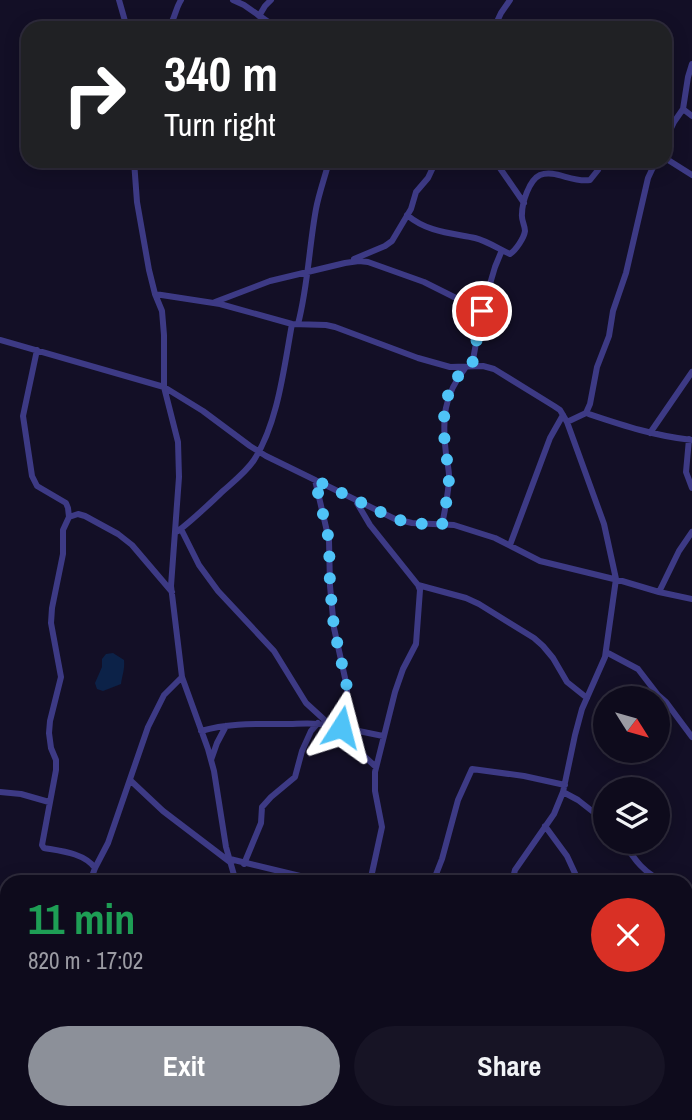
<!DOCTYPE html>
<meta charset="utf-8">
<style>
body{margin:0;font-family:"Archivo Narrow",sans-serif;background:#171425;color:#f1f3f6;height:100vh;display:flex;flex-direction:column;font-size:26px;white-space:nowrap}
*{box-sizing:border-box;margin:0}
p{font-size:23px;color:#9b9ba3}
.icon{flex:none;width:38px;height:38px;fill:none;stroke:currentColor;stroke-width:2;stroke-linecap:round;stroke-linejoin:round}
.map{position:relative;flex:1;overflow:hidden}
.sheet{position:absolute;left:0px;top:875px;width:693px;height:245px;display:flex;flex-direction:column;background:#0e0b1c;border-radius:21px 21px 0 0;box-shadow:0 4px 18px #0003,0 0 0 2px #2e2b3b}
.sheet>*{flex:none}
.guide{position:absolute;left:21px;top:21px;width:651px;height:147px;border-radius:21px;box-shadow:0 4px 18px #0003,0 0 0 2px #2e2b3b;background:#202124;color:#fff;overflow:hidden}
.needle{width:46px;rotate:127deg}
.buttons{position:absolute;left:593px;top:686px;display:grid;gap:14px}
.buttons a{display:grid;place-items:center;width:77px;height:77px;border-radius:50%;background:#0e0b1c;box-shadow:0 4px 18px #0003,0 0 0 2px #2e2b3b;font-size:35px}
.pin{position:absolute;display:grid;place-items:center;width:60px;height:60px;color:#fff;margin:-30px;border:4px solid #fff;border-radius:50%;box-shadow:0 2px 7px #0007}
.me{position:absolute;width:77px;margin:-38px;rotate:9deg;stroke-linejoin:round;filter:drop-shadow(0 0 5px #0008)}
.turn{display:flex;align-items:center;gap:24px;height:147px;padding:0 28px;font-size:32px}
.turn .icon{width:91px;height:91px;stroke-width:2.5}
.turn b{display:block;font-size:49px;line-height:60px}
.round{display:grid;place-items:center;flex:none;width:74px;height:74px;border-radius:37px;background:#171425}
.overview{display:flex;align-items:center;justify-content:space-between;height:119px;padding:0 28px}
h1{font-size:42px;font-weight:800;line-height:52px;color:#1e9e55}
.primary-button{display:flex;gap:14px;margin-top:auto;padding:14px 28px}
.primary-button a{flex:1;height:80px;border-radius:42px;background:#8c9099;color:#fff;font-size:28px;font-weight:800;line-height:80px;text-align:center}
.primary-button a+a{background:#171425;color:#f1f3f6}
.map>svg:first-child{display:block}
.water{fill:#0c2248}
.lines{fill:none;stroke-linecap:round;stroke-linejoin:round}
.minor{stroke:#3d3a85;stroke-width:6}
.major{stroke:#c25bff;stroke-width:8}
.route{stroke:#4fc3f7;stroke-width:12;stroke-dasharray:0 21.6}
</style>
<div class="map">
<svg width="692" height="1120" viewBox="0 0 692 1120">
<rect width="100%" height="100%" fill="#130f26"/>
<path class="water" d="M113,653l11,7c1,9 -2,16 -3,24l-18,7 -6,-2 -2,-6 7,-16v-8l4,-5z"/>
<g class="lines">
<path class="minor" d="M119,0l8,28
M233,0l11,5 33,23
M259,16l6,-10 6,-6
M168,28c7,-8 7,-19 13,-28
M494,28l7,-15 9,-13
M683,109l9,7
M665,141l9,-19 9,-13 5,-32 4,-13
M665,158l27,17
M134,161l3,41 12,68 6,24 7,17 2,24v52l14,55 1,35 -8,109 11,91 26,72 6,22 12,76 10,35
M495,161l29,42
M407,215c20,17 43,18 68,23 12,3 24,11 35,16 6,-4 14,-16 15,-23 0,-6 -4,-11 -3,-17 0,-11 7,-34 18,-39 15,-6 32,8 50,5l8,-10 3,-9
M354,259l31,-13 7,-5 19,-32 5,-17 12,-14 8,-17
M155,294l65,10 72,20 34,1 9,2 83,31 32,9 33,-1 11,3 60,37 6,4 7,12 37,102 12,55 -11,78 -23,52 -7,26 -12,57 -9,22 -39,56 -3,12
M215,302l55,-21 75,-18 14,-2 9,1 56,20 58,29 -10,54
M482,311l13,-44 7,-17
M298,324c10,-38 11,-77 18,-115 3,-16 9,-32 13,-48
M0,340l164,47 39,24 47,35 16,10 129,63 17,4 42,2 41,13 45,23 82,20 37,11 33,7
M37,350l-14,66 9,60 5,10 29,17 2,5 1,9 -6,13v24l-11,54 -1,15 10,54 -11,44 -1,12 2,15 5,12v10l-14,75 2,3c17,3 40,5 51,20
M586,413c36,12 68,23 106,27
M567,422l19,-9 4,-9 7,-37 12,-31 4,-25 13,-38 22,-95 8,-17
M650,433l42,-61
M689,439l-3,33 6,16
M315,480l14,60 1,46 4,42 13,59v17l-6,23
M357,503l13,22 48,60 2,5 -4,54 -13,25 -8,23 -20,80v19l7,36 -12,55
M69,517l9,-3 7,2 33,18 14,11 40,47
M442,525c3,-16 7,-33 7,-49 0,-7 -2,-14 -3,-22 -4,-35 -3,-58 20,-87
M181,529l18,36 19,26 56,60 32,52 70,64
M178,531c16,-12 30,-26 45,-40 10,-9 23,-19 31,-31 24,-37 30,-93 38,-136
M510,545l40,-107 13,-23
M418,585l48,13 13,6 55,34 9,8 10,12 14,24 20,16
M659,592l20,-41 13,-19
M606,652l32,17 20,26 8,7 26,35
M339,727l44,9
M201,731c27,-8 55,-7 83,-7 15,0 29,-2 44,1
M211,760l6,-17 9,-17
M130,780l33,31 67,51
M0,792l21,2 28,8
M563,792l15,8 28,22
M545,826l22,30 12,26
M624,842c10,18 21,32 41,40
M230,859l95,23
M244,864l17,-41 1,-16 9,-10 24,-20 7,-26 9,-20 7,-8
M90,882l5,-14 13,-25 40,-116 16,-32 18,-18
M433,882l9,-23 16,-59 14,-31 52,7 41,9
M686,888l6,2
M686,985l6,4
M0,1007l7,1
M0,1077l7,-3
M0,1110l16,10
M214,1113l22,7
M293,1113l1,7
M434,1113l11,7
M621,1113l7,7
M79,1120l1,-7
M319,1120l2,-7
M456,1120l4,-7"/>
<path class="major" d="M686,959l6,-9
M569,1120l5,-7
M577,1120l4,-7"/>
</g>
<g class="lines">
<path class="route" d="M341,727l6,-23v-17l-13,-59 -4,-42 -1,-46 -14,-60 80,39 17,4 30,2c3,-17 7,-33 7,-50 0,-7 -2,-14 -3,-21 -3,-25 -5,-53 10,-75 5,-7 9,-11 16,-14l10,-54"/>
</g>
</svg>
<div class="buttons">
<a><svg class="needle" viewBox="-14 -14 28 28"><path d="M0-13l5 13h-10z" fill="#e53935"/><path d="M0 13l5-13h-10z" fill="#9b9ba3"/></svg></a>
<a><svg class="icon" aria-label="layers" viewBox="0 0 24 24"><path d="M12 4l9 5-9 5-9-5zM3 14l9 5 9-5"/></svg></a>
</div>
<div class="pin" style="left:482px;top:311px;background:#d93025"><svg class="icon" aria-label="arrive" viewBox="0 0 24 24"><path d="M6 21V4h12l-3 4 3 4H6"/></svg></div>
<svg class="me" style="left:341px;top:727px" viewBox="-20 -20 40 40"><path d="M0-17L14 15 0 8-14 15z" fill="#4fc3f7" stroke="#fff" stroke-width="4"/></svg>
<div class="guide">
<div class="turn"><svg class="icon" aria-label="right" viewBox="0 0 24 24"><path d="M7 20v-9h11M14 6l5 5-5 5"/></svg><div><b>340 m</b>Turn right</div></div>
</div>
<section class="sheet">
<div class="overview"><div><h1>11 min</h1><p>820 m · 17:02</p></div><a class="round" style="background:#d93025;color:#fff"><svg class="icon" aria-label="close" viewBox="0 0 24 24"><path d="M6 6l12 12M18 6L6 18"/></svg></a></div>
<div class="primary-button"><a>Exit</a><a>Share</a></div>
</section>
</div>
